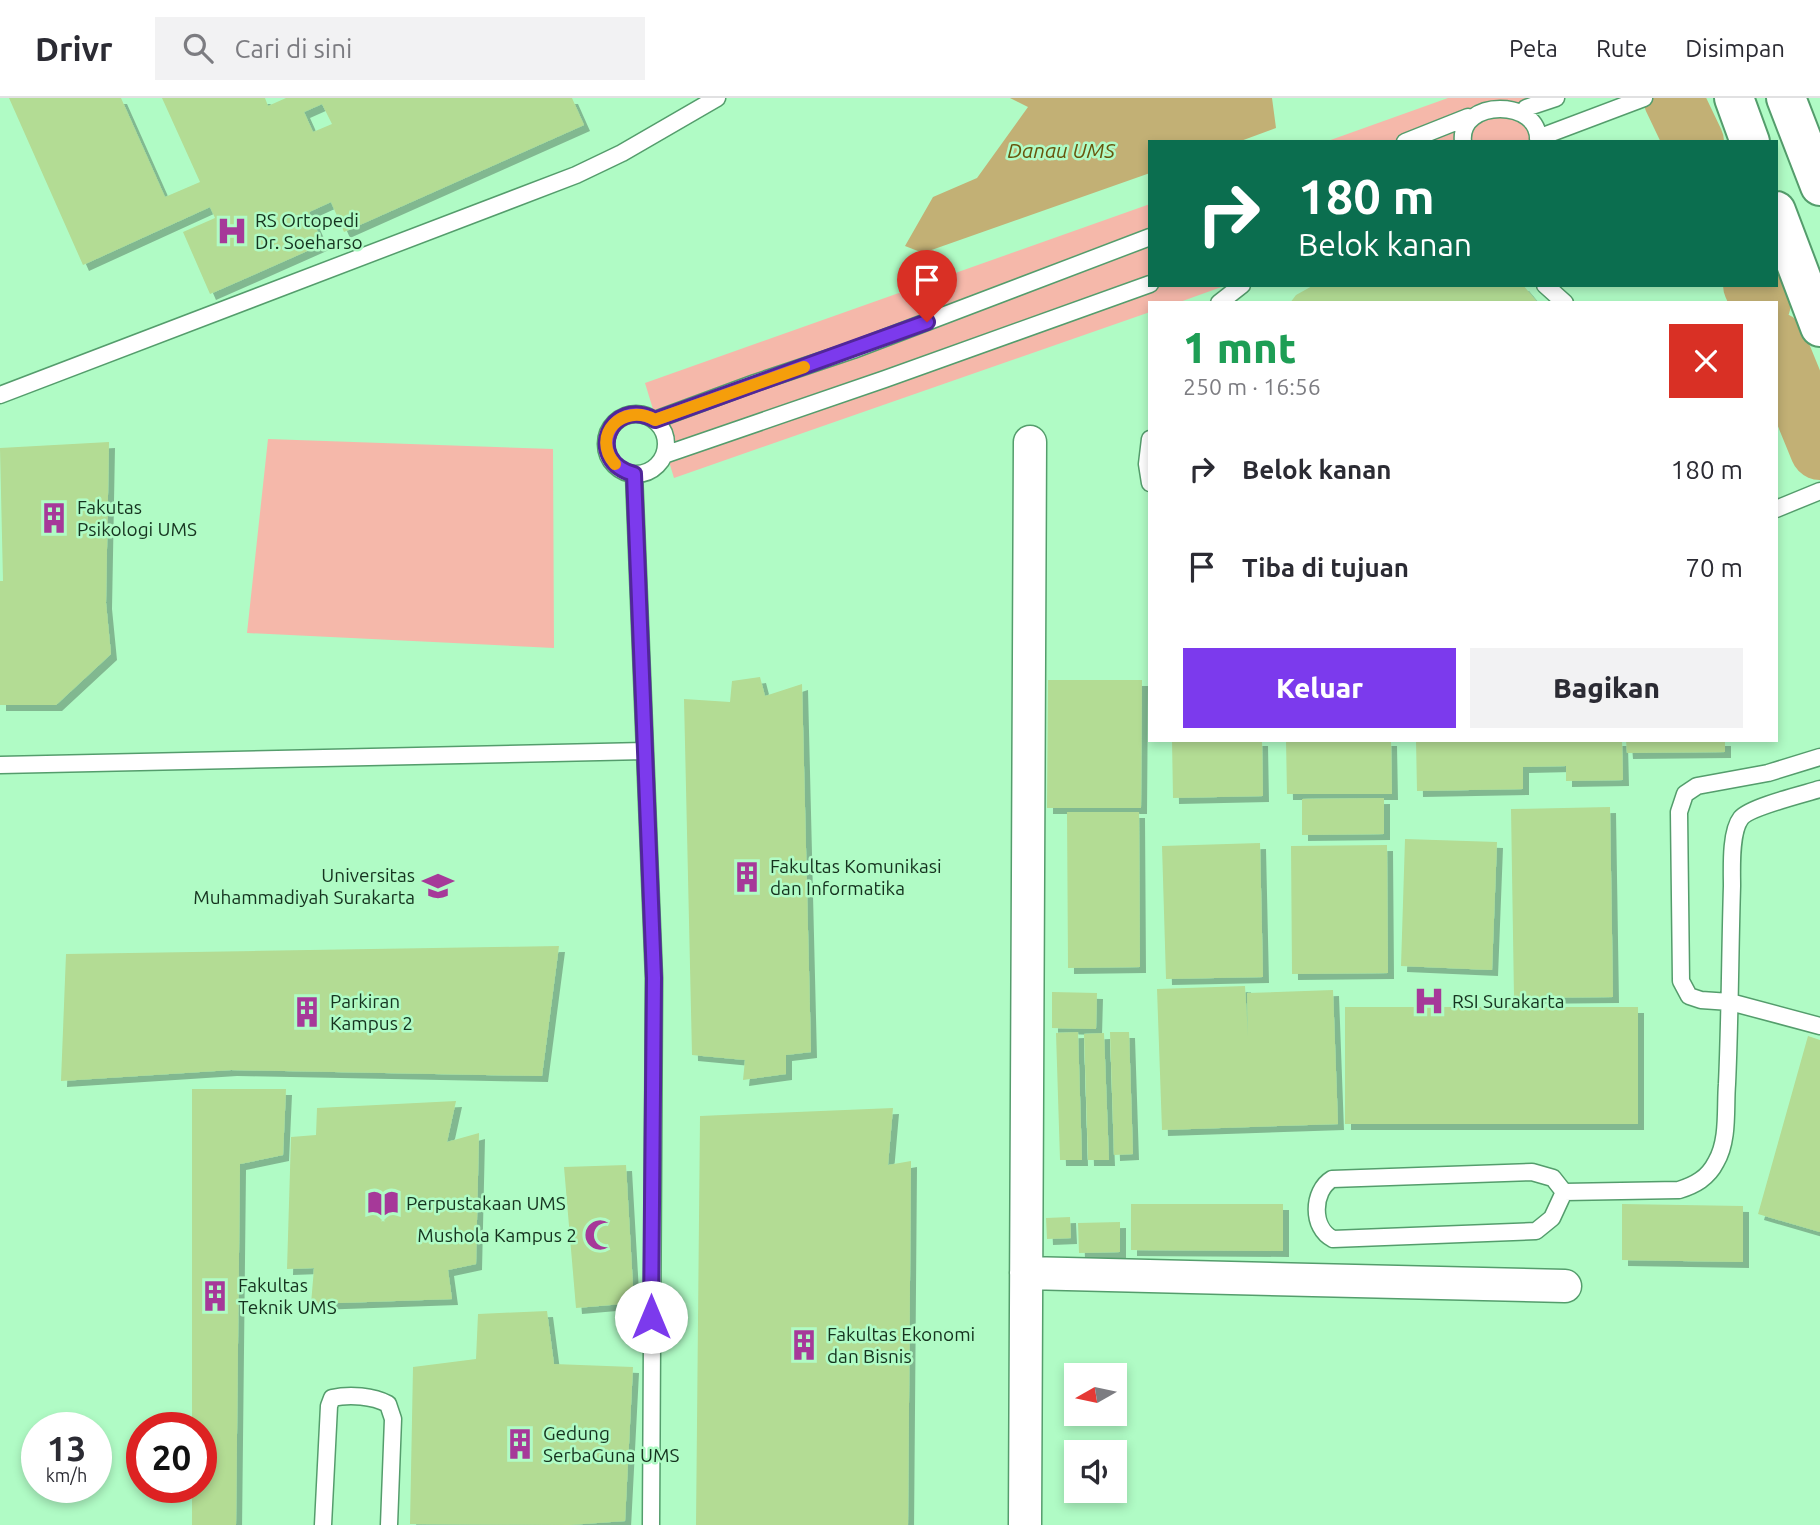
<!DOCTYPE html>
<html lang="id">
<meta charset="utf-8">
<style>
body{margin:0;font-family:Ubuntu,sans-serif;background:#f2f2f3;color:#2b2b33;height:100vh;display:flex;flex-direction:column;font-size:26px;white-space:nowrap}
*{box-sizing:border-box;margin:0}
p{font-size:23px;color:#7c7c81}
.icon{flex:none;width:38px;height:38px;fill:none;stroke:currentColor;stroke-width:2;stroke-linecap:round;stroke-linejoin:round}
.map{position:relative;flex:1;overflow:hidden}
.drawer{position:absolute;left:1148px;top:203px;width:630px;height:441px;display:flex;flex-direction:column;background:#fff;border-radius:0px;box-shadow:0 4px 10px #0003}
.drawer>*{flex:none}
.banner{position:absolute;left:1148px;top:42px;width:630px;height:147px;border-radius:0px;box-shadow:0 4px 10px #0003;background:#0b6e4f;color:#fff;overflow:hidden}
.needle{width:46px;rotate:261deg}
.fabs{position:absolute;left:1064px;top:1265px;display:grid;gap:14px}
.fabs a{display:grid;place-items:center;width:63px;height:63px;border-radius:0px;background:#fff;box-shadow:0 4px 10px #0003;font-size:35px}
.speed{position:absolute;left:21px;top:1314px;display:flex;gap:14px;font-size:35px;font-weight:700;text-align:center}
.speed>*{display:grid;place-content:center;width:91px;height:91px;border-radius:50%;background:#fff;box-shadow:0 4px 10px #0003;line-height:1}
.speed small{font-size:18px;font-weight:400}
.speed .limit{border:10px solid #d22;background:#fff;color:#111}
.pin{position:absolute;display:grid;place-items:center;width:60px;height:60px;color:#fff;margin:-72px -30px;border-radius:50% 50% 50% 0;rotate:-45deg;box-shadow:0 0 7px #0007}
.pin .icon{rotate:45deg}
.me{position:absolute;width:77px;margin:-38px;rotate:0deg;stroke-linejoin:round;filter:drop-shadow(0 0 5px #0008)}
.turn{display:flex;align-items:center;gap:24px;height:147px;padding:0 35px;font-size:32px}
.turn .icon{width:91px;height:91px;stroke-width:2.5}
.turn b{display:block;font-size:49px;line-height:60px}
.round{display:grid;place-items:center;flex:none;width:74px;height:74px;border-radius:0px;background:#f2f2f3}
.head{display:flex;align-items:center;justify-content:space-between;height:119px;padding:0 35px}
h1{font-size:42px;font-weight:800;line-height:52px;color:#1e9e55}
.primary-button{display:flex;gap:14px;margin-top:auto;padding:14px 35px}
.primary-button a{flex:1;height:80px;border-radius:0px;background:#7c3aed;color:#fff;font-size:28px;font-weight:800;line-height:80px;text-align:center}
.primary-button a+a{background:#f2f2f3;color:#2b2b33}
ul{padding:0;list-style:none}
li{display:flex;align-items:center;gap:21px;height:98px;padding:0 35px}
li div{flex:1}
li b{display:block;font-size:26px}
li em{font-style:normal}
header{display:flex;align-items:center;gap:42px;box-sizing:border-box;height:98px;padding:0 35px;background:#fff;border-bottom:2px solid #e1e1e2}
header strong{font-size:33px}
nav{display:flex;gap:38px;margin-inline-start:auto;font-size:24px}
.search{width:490px;height:63px;background:#f2f2f3;display:flex;align-items:center;gap:18px;box-sizing:border-box;padding:0 24px;border-radius:0px;color:#7c7c81;font-size:26px}
.map>svg:first-child{display:block}
.green{fill:#f5b8aa}
.water{fill:#c2b075}
.lines{fill:none;stroke-linecap:round;stroke-linejoin:round}
.river{stroke:#c2b075;stroke-width:60}
.building{fill:#b3dc94;fill-rule:evenodd;filter:url(#shadow)}
.lane-casing{stroke:#549d6c;stroke-width:19}
.street-casing{stroke:#549d6c;stroke-width:35}
.highway-casing{stroke:#549d6c;stroke-width:42}
.lane{stroke:#fff;stroke-width:16}
.street{stroke:#fff;stroke-width:32}
.highway{stroke:#fff;stroke-width:38}
.route-casing{stroke:#51269a;stroke-width:18}
.route{stroke:#7c3aed;stroke-width:12}
.slow{stroke:#f59e0b;stroke-width:12}
.labels{text-anchor:middle;dominant-baseline:central;stroke-width:5;stroke-linejoin:round;paint-order:stroke}
.poi-label{font-size:19px;fill:#15331f;stroke:#b0fbc5;text-anchor:start}
.water-label{font-size:21px;font-style:italic;fill:#68550d;stroke:#b0fbc5}
</style>
<header>
<strong>Drivr</strong>
<div class="search"><svg class="icon" aria-label="search" viewBox="0 0 24 24"><circle cx="10" cy="10" r="6"/><path d="M15 15l6 6"/></svg>Cari di sini</div>
<nav><a>Peta</a><a>Rute</a><a>Disimpan</a></nav>
</header>
<div class="map">
<svg width="1820" height="1427" viewBox="0 0 1820 1427">
<defs>
<filter id="shadow"><feDropShadow dx="6" dy="6" stdDeviation="0" flood-color="#0004"/></filter>
</defs>
<rect width="100%" height="100%" fill="#b0fbc5"/>
<path class="green" d="M1448,0h79l16,44h-218z
M1150,106v81h77l-50,18h-27v9l-476,166 -29,-95z
M268,341l285,10 1,199 -307,-15z"/>
<path class="water" d="M1010,0h262l4,30 -38,14h-88v31l-227,80 -18,-7 28,-49 44,-19 51,-71z"/>
<g class="lines">
<path class="river" d="M1673,0l21,44
M1753,187l8,18
M1776,244l44,108"/>
</g>
<path class="building" d="M9,0h112l44,99 35,-15 -38,-84h103l3,8 18,-8h286l12,27 -240,107 -13,-30 -22,10 14,32 -113,50 -27,-62 32,-14 -5,-11 -127,58zM322,6l10,20 -19,8 -9,-20z
M1314,187h209l15,18h-248l6,-8z
M109,344l-3,161 5,51 -55,51h-56v-124h3l-3,-133z
M760,579l5,19 37,-12 9,368 -25,3v19l-43,6 2,-20 -53,-5 -8,-356 46,3 2,-21z
M1048,582h94l-1,128h-94z
M1172,642h90l1,56 -90,2z
M1286,642h105l1,54h-105z
M1416,642h206l1,40 -57,1v-15l-43,1v22l-106,2z
M1626,642h99v12l-98,1z
M1384,700v36l-82,1v-36z
M1610,709l3,190 -99,1 -3,-189z
M1067,714h72l1,155 -72,1z
M1405,741l92,3 -5,128 -91,-4z
M1260,745l3,134 -97,2 -4,-133z
M1387,747l1,128 -96,1 -1,-128z
M559,848l-17,130 -311,-6 -170,11 5,-127z
M1245,888l3,50 -1,-43 86,-3 5,134 -176,6 -5,-141z
M1052,894l45,1 -1,36 -44,-1z
M1345,909h293v117h-293z
M1078,934l4,128h-22l-4,-127z
M1110,934h19l4,122 -19,1z
M1104,935l5,127h-21l-4,-126z
M1808,938l12,4v192l-62,-18z
M192,991h94l-3,66 -43,9 -4,361h-44v-37h9v-60h-9z
M456,1003l-9,41 32,-9 -3,131 -28,6 4,29 -141,5 3,-36 -27,1 4,-132 25,-2 1,-27z
M893,1010l-5,57 23,-4 -3,364h-212l4,-409z
M626,1067l8,138 -58,5 -12,-141z
M1131,1106h152v47l-152,-1z
M1622,1106l121,2v56l-121,-2z
M1070,1119l1,21 -24,1 -1,-21z
M1120,1124v30l-41,1 -1,-30z
M547,1213l7,53 79,3 -8,154 -56,4 -159,-1 3,-157 63,-8 2,-45z"/>
<g class="lines">
<defs>
<path id="lane" d="M1526,10l30,-10
M1538,40l106,-40
M1405,44l63,-25
M1463,44c-5,-44 79,-44 75,0
M1545,187l20,18
M1219,205l23,-18
M0,297l576,-220 46,-22 95,-55
M606 346a30 30 0 1 1 60 0a30 30 0 1 1-60 0Z
M655,322l100,-37 98,-33 297,-113
M1150,341l-3,25 3,19
M664,357l221,-76 265,-95
M634,376l20,504 -3,547
M1776,411l44,-18
M1820,659l-52,16 -71,13 -12,8 -6,18 2,169 8,15 12,4 29,2 90,24
M0,667l645,-14
M1532,1074l21,6 11,14 -12,26 -16,13 -203,8c-22,-11 -21,-48 -1,-60z
M1564,1094l115,-2c16,-5 29,-12 37,-28 13,-22 9,-54 11,-78 3,-66 3,-132 5,-198 0,-17 -2,-54 9,-68 9,-11 63,-24 79,-29
M323,1427l6,-119 3,-8c18,-4 41,-2 56,6l5,15 -4,106"/>
<path id="street" d="M1026,1175l539,13
M1025,1427l5,-1083"/>
<path id="highway" d="M1734,0l16,44
M1786,0l34,88
M1776,113l44,116"/>
</defs>
<use href="#lane" class="lane-casing"/>
<use href="#street" class="street-casing"/>
<use href="#highway" class="highway-casing"/>
<use href="#lane" class="lane"/>
<use href="#street" class="street"/>
<use href="#highway" class="highway"/>
</g>
<g class="lines">
<defs>
<path id="route" d="M651,1219l3,-339 -20,-504c-50,-13 -24,-79 21,-54l272,-98"/>
</defs>
<use href="#route" class="route-casing"/>
<use href="#route" class="route"/>
<path class="slow" d="M615,366c-25,-29 8,-62 40,-44l149,-53"/>
</g>
<defs>
<symbol id="hospital-bare" viewBox="-9 -9 18 18"><path d="M-5-5h3v3.5h4V-5h3V5h-3V1.5h-4V5h-3Z" fill="#a63999" stroke="#b0fbc5" stroke-width="2.5" paint-order="stroke"/></symbol>
<symbol id="building-bare" viewBox="-9 -9 18 18"><path d="M-4-6H4V6H1V3H-1V6H-4ZM-2.5-4.3h1.7v1.8h-1.7ZM.8-4.3h1.7v1.8H.8ZM-2.5-1h1.7V.8h-1.7ZM.8-1h1.7V.8H.8Z" fill="#a63999" stroke="#b0fbc5" stroke-width="2.5" paint-order="stroke"/></symbol>
<symbol id="university-bare" viewBox="-9 -9 18 18"><path d="M0-5L7-2L0 1L-7-2ZM-4 1L0 2.5L4 1V4Q0 6-4 4Z" fill="#a63999" stroke="#b0fbc5" stroke-width="2.5" paint-order="stroke"/></symbol>
<symbol id="library-bare" viewBox="-9 -9 18 18"><path d="M-6-4Q-3-5.5-.7-3.5V5Q-3 3-6 4ZM6-4Q3-5.5 .7-3.5V5Q3 3 6 4Z" fill="#a63999" stroke="#b0fbc5" stroke-width="2.5" paint-order="stroke"/></symbol>
<symbol id="mosque-bare" viewBox="-9 -9 18 18"><path d="M3.5-4.9A6 6 0 1 0 3.5 4.9A5 5 0 1 1 3.5-4.9Z" fill="#a63999" stroke="#b0fbc5" stroke-width="2.5" paint-order="stroke"/></symbol>
</defs>
<g fill-rule="evenodd">
<use href="#hospital-bare" x="210" y="111" width="44" height="44"/>
<use href="#building-bare" x="32" y="398" width="44" height="44"/>
<use href="#building-bare" x="725" y="757" width="44" height="44"/>
<use href="#university-bare" x="416" y="766" width="44" height="44"/>
<use href="#hospital-bare" x="1407" y="881" width="44" height="44"/>
<use href="#building-bare" x="285" y="892" width="44" height="44"/>
<use href="#library-bare" x="361" y="1083" width="44" height="44"/>
<use href="#mosque-bare" x="578" y="1115" width="44" height="44"/>
<use href="#building-bare" x="193" y="1176" width="44" height="44"/>
<use href="#building-bare" x="782" y="1225" width="44" height="44"/>
<use href="#building-bare" x="498" y="1324" width="44" height="44"/>
</g>
<g class="labels">
<g class="poi-label">
<text x="255" y="122">RS Ortopedi<tspan x="255" dy="22">Dr. Soeharso</tspan></text>
<text x="77" y="409">Fakutas<tspan x="77" dy="22">Psikologi UMS</tspan></text>
<text x="770" y="768">Fakultas Komunikasi<tspan x="770" dy="22">dan Informatika</tspan></text>
<text x="415" y="777" text-anchor="end">Universitas<tspan x="415" dy="22">Muhammadiyah Surakarta</tspan></text>
<text x="330" y="903">Parkiran<tspan x="330" dy="22">Kampus 2</tspan></text>
<text x="1452" y="903">RSI Surakarta</text>
<text x="406" y="1105">Perpustakaan UMS</text>
<text x="577" y="1137" text-anchor="end">Mushola Kampus 2</text>
<text x="238" y="1187">Fakultas<tspan x="238" dy="22">Teknik UMS</tspan></text>
<text x="827" y="1236">Fakultas Ekonomi<tspan x="827" dy="22">dan Bisnis</tspan></text>
<text x="543" y="1335">Gedung<tspan x="543" dy="22">SerbaGuna UMS</tspan></text>
</g>
<g class="water-label">
<text x="1061" y="52">Danau UMS</text>
</g>
</g>
</svg>
<div class="fabs">
<a><svg class="needle" viewBox="-14 -14 28 28"><path d="M0-13l5 13h-10z" fill="#e53935"/><path d="M0 13l5-13h-10z" fill="#7c7c81"/></svg></a>
<a><svg class="icon" aria-label="sound" viewBox="0 0 24 24"><path d="M4 9h4l5-4v14l-5-4H4zM17 9q2 3 0 6"/></svg></a>
</div>
<div class="speed"><div>13<small>km/h</small></div><div class="limit">20</div></div>
<div class="pin" style="left:927px;top:224px;background:#d93025"><svg class="icon" aria-label="arrive" viewBox="0 0 24 24"><path d="M6 21V4h12l-3 4 3 4H6"/></svg></div>
<svg class="me" style="left:651px;top:1219px" viewBox="-20 -20 40 40"><circle r="19" fill="#fff"/><path d="M0-13L10 11 0 6-10 11z" fill="#7c3aed"/></svg>
<div class="banner">
<div class="turn"><svg class="icon" aria-label="right" viewBox="0 0 24 24"><path d="M7 20v-9h11M14 6l5 5-5 5"/></svg><div><b>180 m</b>Belok kanan</div></div>
</div>
<section class="drawer">
<div class="head"><div><h1>1 mnt</h1><p>250 m · 16:56</p></div><a class="round" style="background:#d93025;color:#fff"><svg class="icon" aria-label="close" viewBox="0 0 24 24"><path d="M6 6l12 12M18 6L6 18"/></svg></a></div>
<ul>
<li><svg class="icon" aria-label="right" viewBox="0 0 24 24"><path d="M7 20v-9h11M14 6l5 5-5 5"/></svg><div><b>Belok kanan</b></div><em>180 m</em></li>
<li><svg class="icon" aria-label="arrive" viewBox="0 0 24 24"><path d="M6 21V4h12l-3 4 3 4H6"/></svg><div><b>Tiba di tujuan</b></div><em>70 m</em></li>
</ul>
<div class="primary-button"><a>Keluar</a><a>Bagikan</a></div>
</section>
</div>
